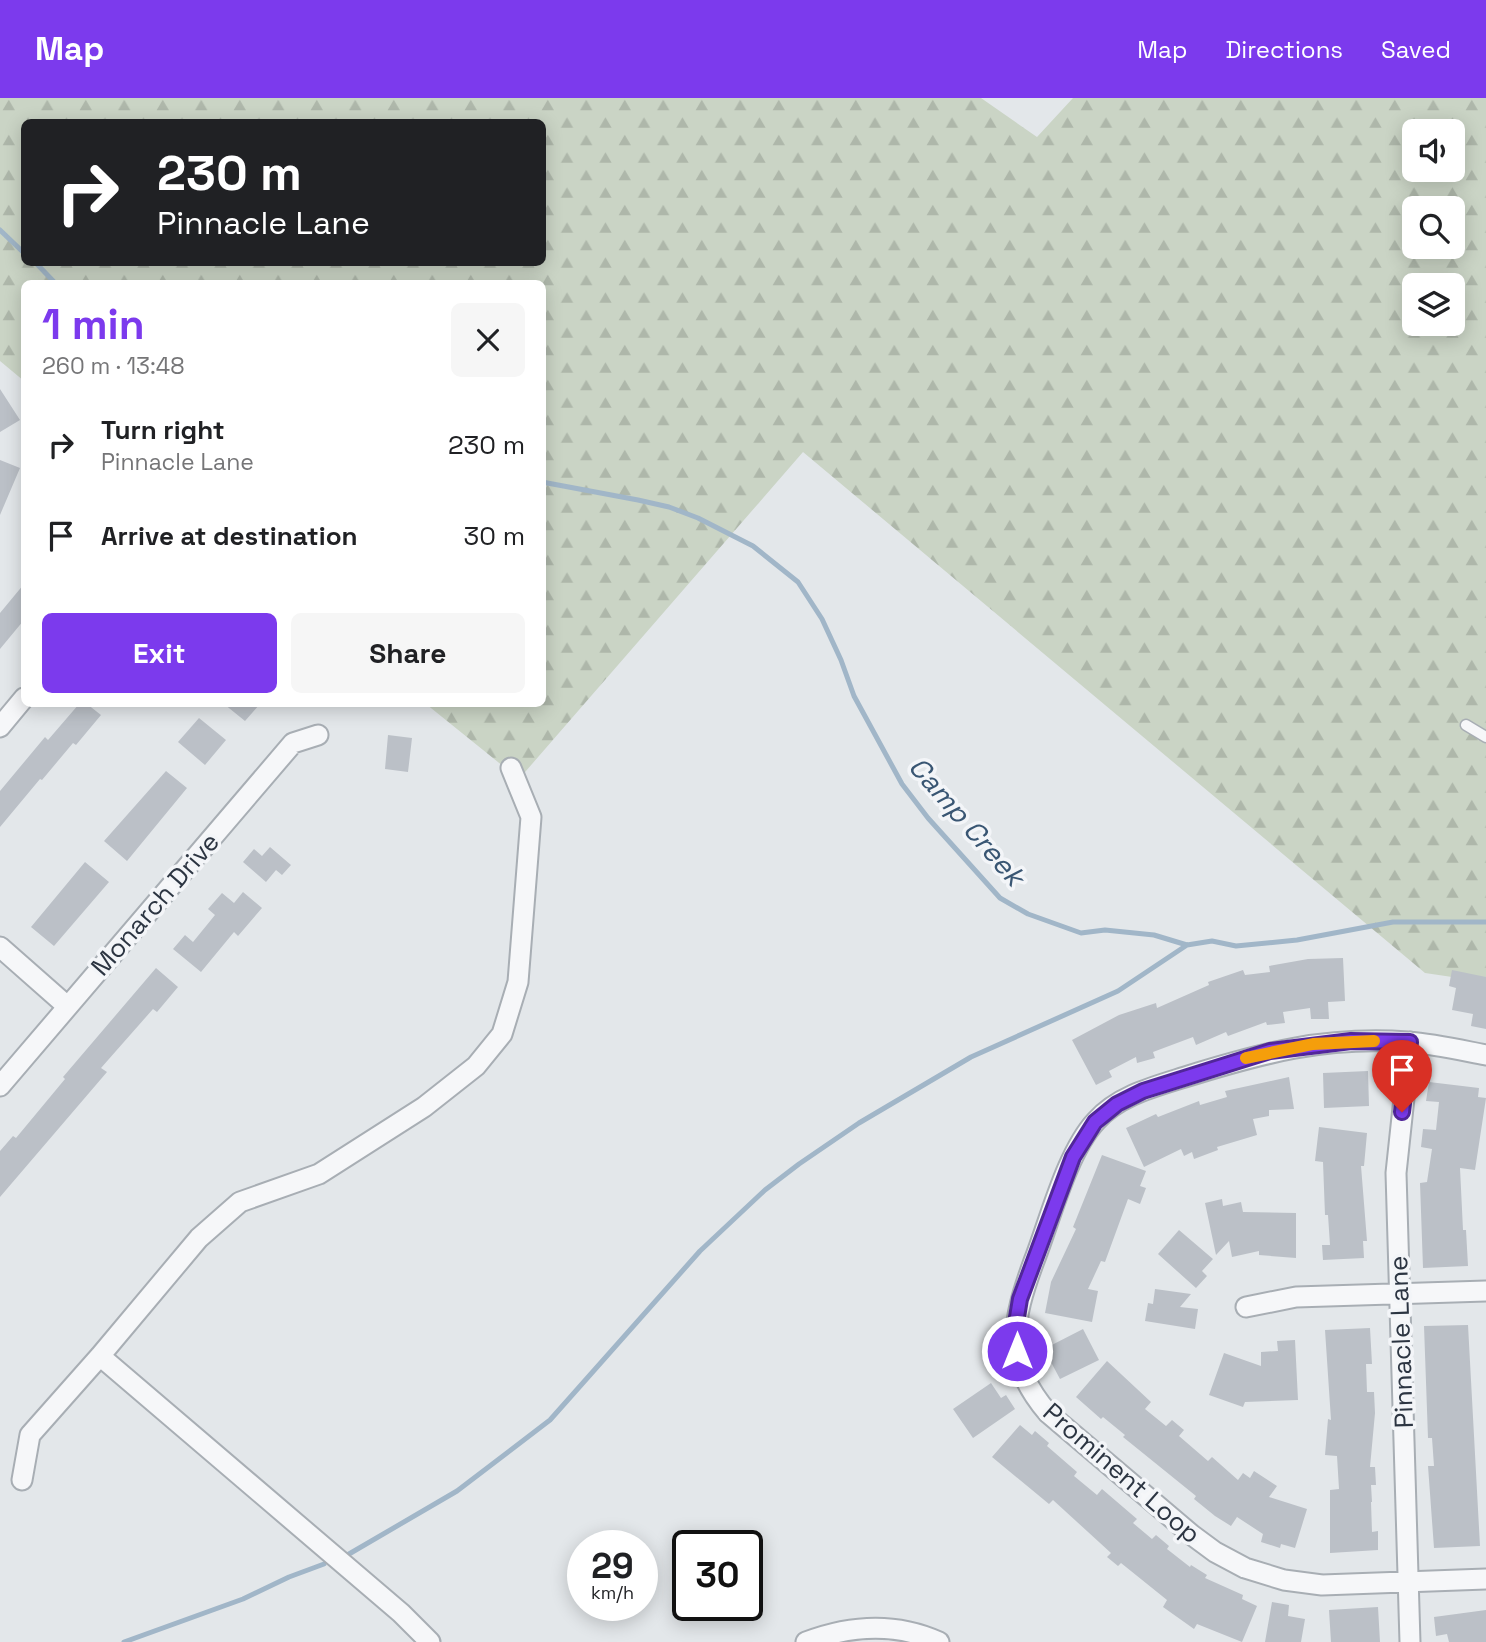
<!DOCTYPE html>
<meta charset="utf-8">
<style>
body{margin:0;font-family:"Space Grotesk",sans-serif;background:#f6f6f6;color:#202124;height:100vh;display:flex;flex-direction:column;font-size:26px;white-space:nowrap}
*{box-sizing:border-box;margin:0}
p{font-size:23px;color:#757577}
.icon{flex:none;width:38px;height:38px;fill:none;stroke:currentColor;stroke-width:2;stroke-linecap:round;stroke-linejoin:round}
.map{position:relative;flex:1;overflow:hidden}
.side{position:absolute;left:21px;top:182px;width:525px;height:427px;display:flex;flex-direction:column;background:#fff;border-radius:10px;box-shadow:0 4px 18px #0003}
.side>*{flex:none}
.hud{position:absolute;left:21px;top:21px;width:525px;height:147px;border-radius:10px;box-shadow:0 4px 18px #0003;background:#202124;color:#fff;overflow:hidden}
.controls{position:absolute;left:1402px;top:21px;display:grid;gap:14px}
.controls a{display:grid;place-items:center;width:63px;height:63px;border-radius:10px;background:#fff;box-shadow:0 4px 18px #0003;font-size:35px}
.speed{position:absolute;left:567px;top:1432px;display:flex;gap:14px;font-size:35px;font-weight:700;text-align:center}
.speed>*{display:grid;place-content:center;width:91px;height:91px;border-radius:50%;background:#fff;box-shadow:0 4px 18px #0003;line-height:1}
.speed small{font-size:18px;font-weight:400}
.speed .limit{border:4px solid #111;border-radius:10px;background:#fff;color:#111}
.pin{position:absolute;display:grid;place-items:center;width:60px;height:60px;color:#fff;margin:-72px -30px;border-radius:50% 50% 50% 0;rotate:-45deg;box-shadow:0 0 7px #0007}
.pin .icon{rotate:45deg}
.me{position:absolute;width:77px;margin:-38px;rotate:0deg;stroke-linejoin:round;filter:drop-shadow(0 0 5px #0008)}
.turn{display:flex;align-items:center;gap:24px;height:147px;padding:0 21px;font-size:32px}
.turn .icon{width:91px;height:91px;stroke-width:2.5}
.turn b{display:block;font-size:49px;line-height:60px}
.round{display:grid;place-items:center;flex:none;width:74px;height:74px;border-radius:10px;background:#f6f6f6}
.headline{display:flex;align-items:center;justify-content:space-between;height:119px;padding:0 21px}
h1{font-size:42px;font-weight:700;line-height:52px;color:#7c3aed}
.cta{display:flex;gap:14px;margin-top:auto;padding:14px 21px}
.cta a{flex:1;height:80px;border-radius:10px;background:#7c3aed;color:#fff;font-size:28px;font-weight:700;line-height:80px;text-align:center}
.cta a+a{background:#f6f6f6;color:#202124}
ul{padding:0;list-style:none}
li{display:flex;align-items:center;gap:21px;height:91px;padding:0 21px}
li div{flex:1}
li b{display:block;font-size:26px}
li em{font-style:normal}
header{display:flex;align-items:center;gap:42px;box-sizing:border-box;height:98px;padding:0 35px;background:#7c3aed;color:#fff}
header strong{font-size:33px}
nav{display:flex;gap:38px;margin-inline-start:auto;font-size:24px}
.map>svg:first-child{display:block}
.forest{fill:url(#forest-firs);fill-rule:evenodd}
.lines{fill:none;stroke-linecap:round;stroke-linejoin:round}
.stream{stroke:#a1b6c8;stroke-width:5}
.building{fill:#bbc0c7}
.service-casing{stroke:#a8aeb4;stroke-width:13}
.minor-casing{stroke:#a8aeb4;stroke-width:23}
.service{stroke:#f6f7f9;stroke-width:10}
.minor{stroke:#f6f7f9;stroke-width:19}
.route-casing{stroke:#51269a;stroke-width:18}
.route{stroke:#7c3aed;stroke-width:12}
.slow{stroke:#f59e0b;stroke-width:12}
.labels{text-anchor:middle;dominant-baseline:central;stroke-width:7;stroke-linejoin:round;paint-order:stroke}
.street-label{font-size:26px;fill:#2c3542;stroke:#f3f5f8}
.water-label{font-size:28px;font-style:italic;fill:#395673;stroke:#f3f5f8}
</style>
<header>
<strong>Map</strong>
<nav><a>Map</a><a>Directions</a><a>Saved</a></nav>
</header>
<div class="map">
<svg width="1486" height="1544" viewBox="0 0 1486 1544">
<defs>
<pattern id="forest-firs" width="22" height="20" patternUnits="userSpaceOnUse" patternTransform="scale(1.75)"><rect width="22" height="20" fill="#cad4c5"/><path d="M5 1l3.5 6h-7zM16 11l3.5 6h-7z" fill="#aeb7aa"/></pattern>
</defs>
<rect width="100%" height="100%" fill="#e3e7ea"/>
<path class="forest" d="M0,0h981l56,39 36,-39h413v884l-61,-9 -622,-521 -284,327 -93,-75h116v-420h-518v97l-24,-20zM24,24h518v140h-518zM1414,33h38v39h-38zM1414,110h38v39h-38zM1414,187h38v39h-38z"/>
<g class="lines">
<path class="stream" d="M0,132l24,23
M35,164l21,22
M542,384l96,18 31,7 29,11 55,28 45,36 24,37 19,41 13,36 48,88 26,34 72,80 28,16 53,19 24,-3 49,5 33,10 25,-4 24,5 61,-6 96,-18h93
M349,1456l108,-63 93,-71 150,-169 65,-61 34,-26 60,-41 112,-66 147,-66 69,-46
M124,1544l119,-43 46,-22 35,-13"/>
</g>
<path class="building" d="M0,291l20,31 -20,12z
M0,362l20,8 -20,47z
M24,486v36l-24,29v-36z
M79,606h8l14,11 -25,30 -3,-2 -31,37 -2,-1 -40,48v-36l45,-54 3,3z
M224,606h36l-15,17z
M199,620l27,22 -21,25 -27,-23z
M388,637l24,3 -4,34 -23,-3z
M166,673l21,17 -60,73 -23,-20z
M270,749l21,18 -9,10 -6,-5 -10,12 -23,-20 11,-13 8,7z
M85,764l24,20 -55,64 -23,-19z
M243,794l19,16 -24,28 -4,-4 -33,40 -28,-23 12,-14 8,7 22,-27 -7,-6 14,-16 12,10z
M1343,860l2,43 -17,1 1,17h-18l-1,-11 -27,4 2,11 -18,2 -1,-3 -38,14 -2,-4 -30,13 -3,-8 -40,15 2,6 -18,5 -1,-6 -27,14 3,6 -16,8 -24,-45 47,-25 37,-12 1,5 52,-23 -1,-3 35,-12 2,5 25,-3 -1,-6 39,-7z
M156,870l22,19 -21,25 -4,-3 -52,59 6,4 -107,125v-46l13,-15 3,2 49,-59 -2,-2z
M1452,872l34,7v52l-15,-3 2,-12 -21,-4 4,-22 -7,-2z
M1368,973l1,35 -45,2 -1,-35z
M1289,979l5,32 -25,1v6l-16,3 4,16 -40,12 1,3 -24,9 -2,-7 -8,4 -3,-7 -37,18 -18,-39 30,-14 2,3 41,-16 1,4 27,-8 -2,-6z
M1429,984l50,6 -1,9 8,1 -11,72 -15,-2 3,62h3l2,36 -45,2 -3,-85 7,-1 5,-33 -11,-2 2,-18 13,1 3,-28 -13,-1z
M1319,1029l48,6 -3,33h-3l6,75h-4l1,17 -41,2 -1,-15h8l-2,-30h-3l-2,-53 -8,-1z
M1102,1057l44,16 -6,15 6,2 -6,16 -12,-5 -23,63 -4,-1 -13,28 10,2 -6,31 -47,-9 6,-31 25,-53 -3,-2z
M1222,1101l1,7 18,-4 2,10 53,1v45l-37,-3v-4l-27,6 -3,-16 -13,14 -11,-52z
M1179,1132l34,29 -11,12 5,5 -11,12 -38,-34z
M1155,1191l36,5 -11,13 18,2 -3,20 -50,-8 3,-18 5,1z
M1468,1227l12,221 -46,2 -6,-82h6l-2,-28h-4l-4,-112z
M1370,1230l2,36h-6l1,28h7l1,21 -5,54h5l1,18h-5l1,17h-1l1,30 6,-1v19l-48,3v-63l9,-1 -2,-33 -12,-1 3,-36 3,1 -6,-90z
M1083,1231l16,31 -39,19 -16,-30z
M1295,1242l3,60 -53,2 -2,5 -34,-12 15,-42 37,13v-14l17,-1 -1,-10z
M1107,1263l44,41 -6,7 21,17 6,-6 12,10 -5,6 29,25 4,-4 26,23 5,-7 7,5 4,-7 23,15 -8,11 38,12 -12,39 -14,-4 -1,4 -19,-6 2,-8 -26,-17 -6,9 -16,-10 -21,-17 2,-3 -73,-59 2,-2 -22,-18 -2,2 -25,-22z
M991,1285l10,15 5,-3 9,14 -42,29 -20,-29z
M1020,1327l12,10 3,-4 14,12 -2,3 30,26 -3,4 23,19 5,-6 35,30 -4,4 19,16 4,-4 13,11 -2,3 23,18 1,-2 16,10 -2,3 38,17 -1,4 15,7 -15,36 -45,-18 -3,5 -31,-22 4,-7 -46,-37 -3,3 -11,-9 4,-4 -58,-53 -4,4 -57,-47z
M1272,1504l17,3 -1,11 17,3 -4,23h-36z
M1378,1509l2,35h-49l-2,-32z
M1486,1512v32h-37l-2,-8 -11,2 -2,-19z"/>
<g class="lines">
<defs>
<path id="service" d="M1466,627l20,12"/>
<path id="minor" d="M0,629l24,-29
M0,849l67,59
M1410,944l-14,131 14,469
M1486,957c-26,-5 -52,-11 -78,-13 -83,-6 -146,11 -223,35 -32,10 -67,19 -89,44 -29,31 -46,99 -62,140 -22,60 -31,100 14,152l144,122 23,17 30,16 39,12 38,5 164,-6
M0,988l293,-343 25,-8
M1246,1209l50,-10 190,-6
M100,1258l301,257 29,29
M22,1382l8,-45 70,-79 99,-118 41,-36 79,-28 105,-67 52,-41 26,-32 16,-52 13,-165 -20,-49
M806,1544c45,-17 89,-20 133,0"/>
</defs>
<use href="#service" class="service-casing"/>
<use href="#minor" class="minor-casing"/>
<use href="#service" class="service"/>
<use href="#minor" class="minor"/>
</g>
<g class="lines">
<defs>
<path id="route" d="M1017,1253l-1,-28 4,-24 53,-142 22,-35 22,-18 26,-13 127,-40 81,-10 59,1 -8,70"/>
</defs>
<use href="#route" class="route-casing"/>
<use href="#route" class="route"/>
<path class="slow" d="M1246,960l67,-14 61,-3"/>
</g>
<g class="labels">
<g class="street-label">
<text transform="translate(155 806) rotate(-49)">Monarch Drive</text>
<text transform="translate(1401 1244) rotate(-92)">Pinnacle Lane</text>
<text transform="translate(1122 1375) rotate(41)">Prominent Loop</text>
</g>
<g class="water-label">
<text transform="translate(967 723) rotate(49)">Camp Creek</text>
</g>
</g>
</svg>
<div class="controls">
<a><svg class="icon" aria-label="sound" viewBox="0 0 24 24"><path d="M4 9h4l5-4v14l-5-4H4zM17 9q2 3 0 6"/></svg></a>
<a><svg class="icon" aria-label="search" viewBox="0 0 24 24"><circle cx="10" cy="10" r="6"/><path d="M15 15l6 6"/></svg></a>
<a><svg class="icon" aria-label="layers" viewBox="0 0 24 24"><path d="M12 4l9 5-9 5-9-5zM3 14l9 5 9-5"/></svg></a>
</div>
<div class="speed"><div>29<small>km/h</small></div><div class="limit">30</div></div>
<div class="pin" style="left:1402px;top:1014px;background:#d93025"><svg class="icon" aria-label="arrive" viewBox="0 0 24 24"><path d="M6 21V4h12l-3 4 3 4H6"/></svg></div>
<svg class="me" style="left:1017px;top:1253px" viewBox="-20 -20 40 40"><circle r="17" fill="#7c3aed" stroke="#fff" stroke-width="3"/><path d="M0-11L8 9 0 5-8 9z" fill="#fff"/></svg>
<div class="hud">
<div class="turn"><svg class="icon" aria-label="right" viewBox="0 0 24 24"><path d="M7 20v-9h11M14 6l5 5-5 5"/></svg><div><b>230 m</b>Pinnacle Lane</div></div>
</div>
<section class="side">
<div class="headline"><div><h1>1 min</h1><p>260 m · 13:48</p></div><a class="round"><svg class="icon" aria-label="close" viewBox="0 0 24 24"><path d="M6 6l12 12M18 6L6 18"/></svg></a></div>
<ul>
<li><svg class="icon" aria-label="right" viewBox="0 0 24 24"><path d="M7 20v-9h11M14 6l5 5-5 5"/></svg><div><b>Turn right</b><p>Pinnacle Lane</p></div><em>230 m</em></li>
<li><svg class="icon" aria-label="arrive" viewBox="0 0 24 24"><path d="M6 21V4h12l-3 4 3 4H6"/></svg><div><b>Arrive at destination</b></div><em>30 m</em></li>
</ul>
<div class="cta"><a>Exit</a><a>Share</a></div>
</section>
</div>
